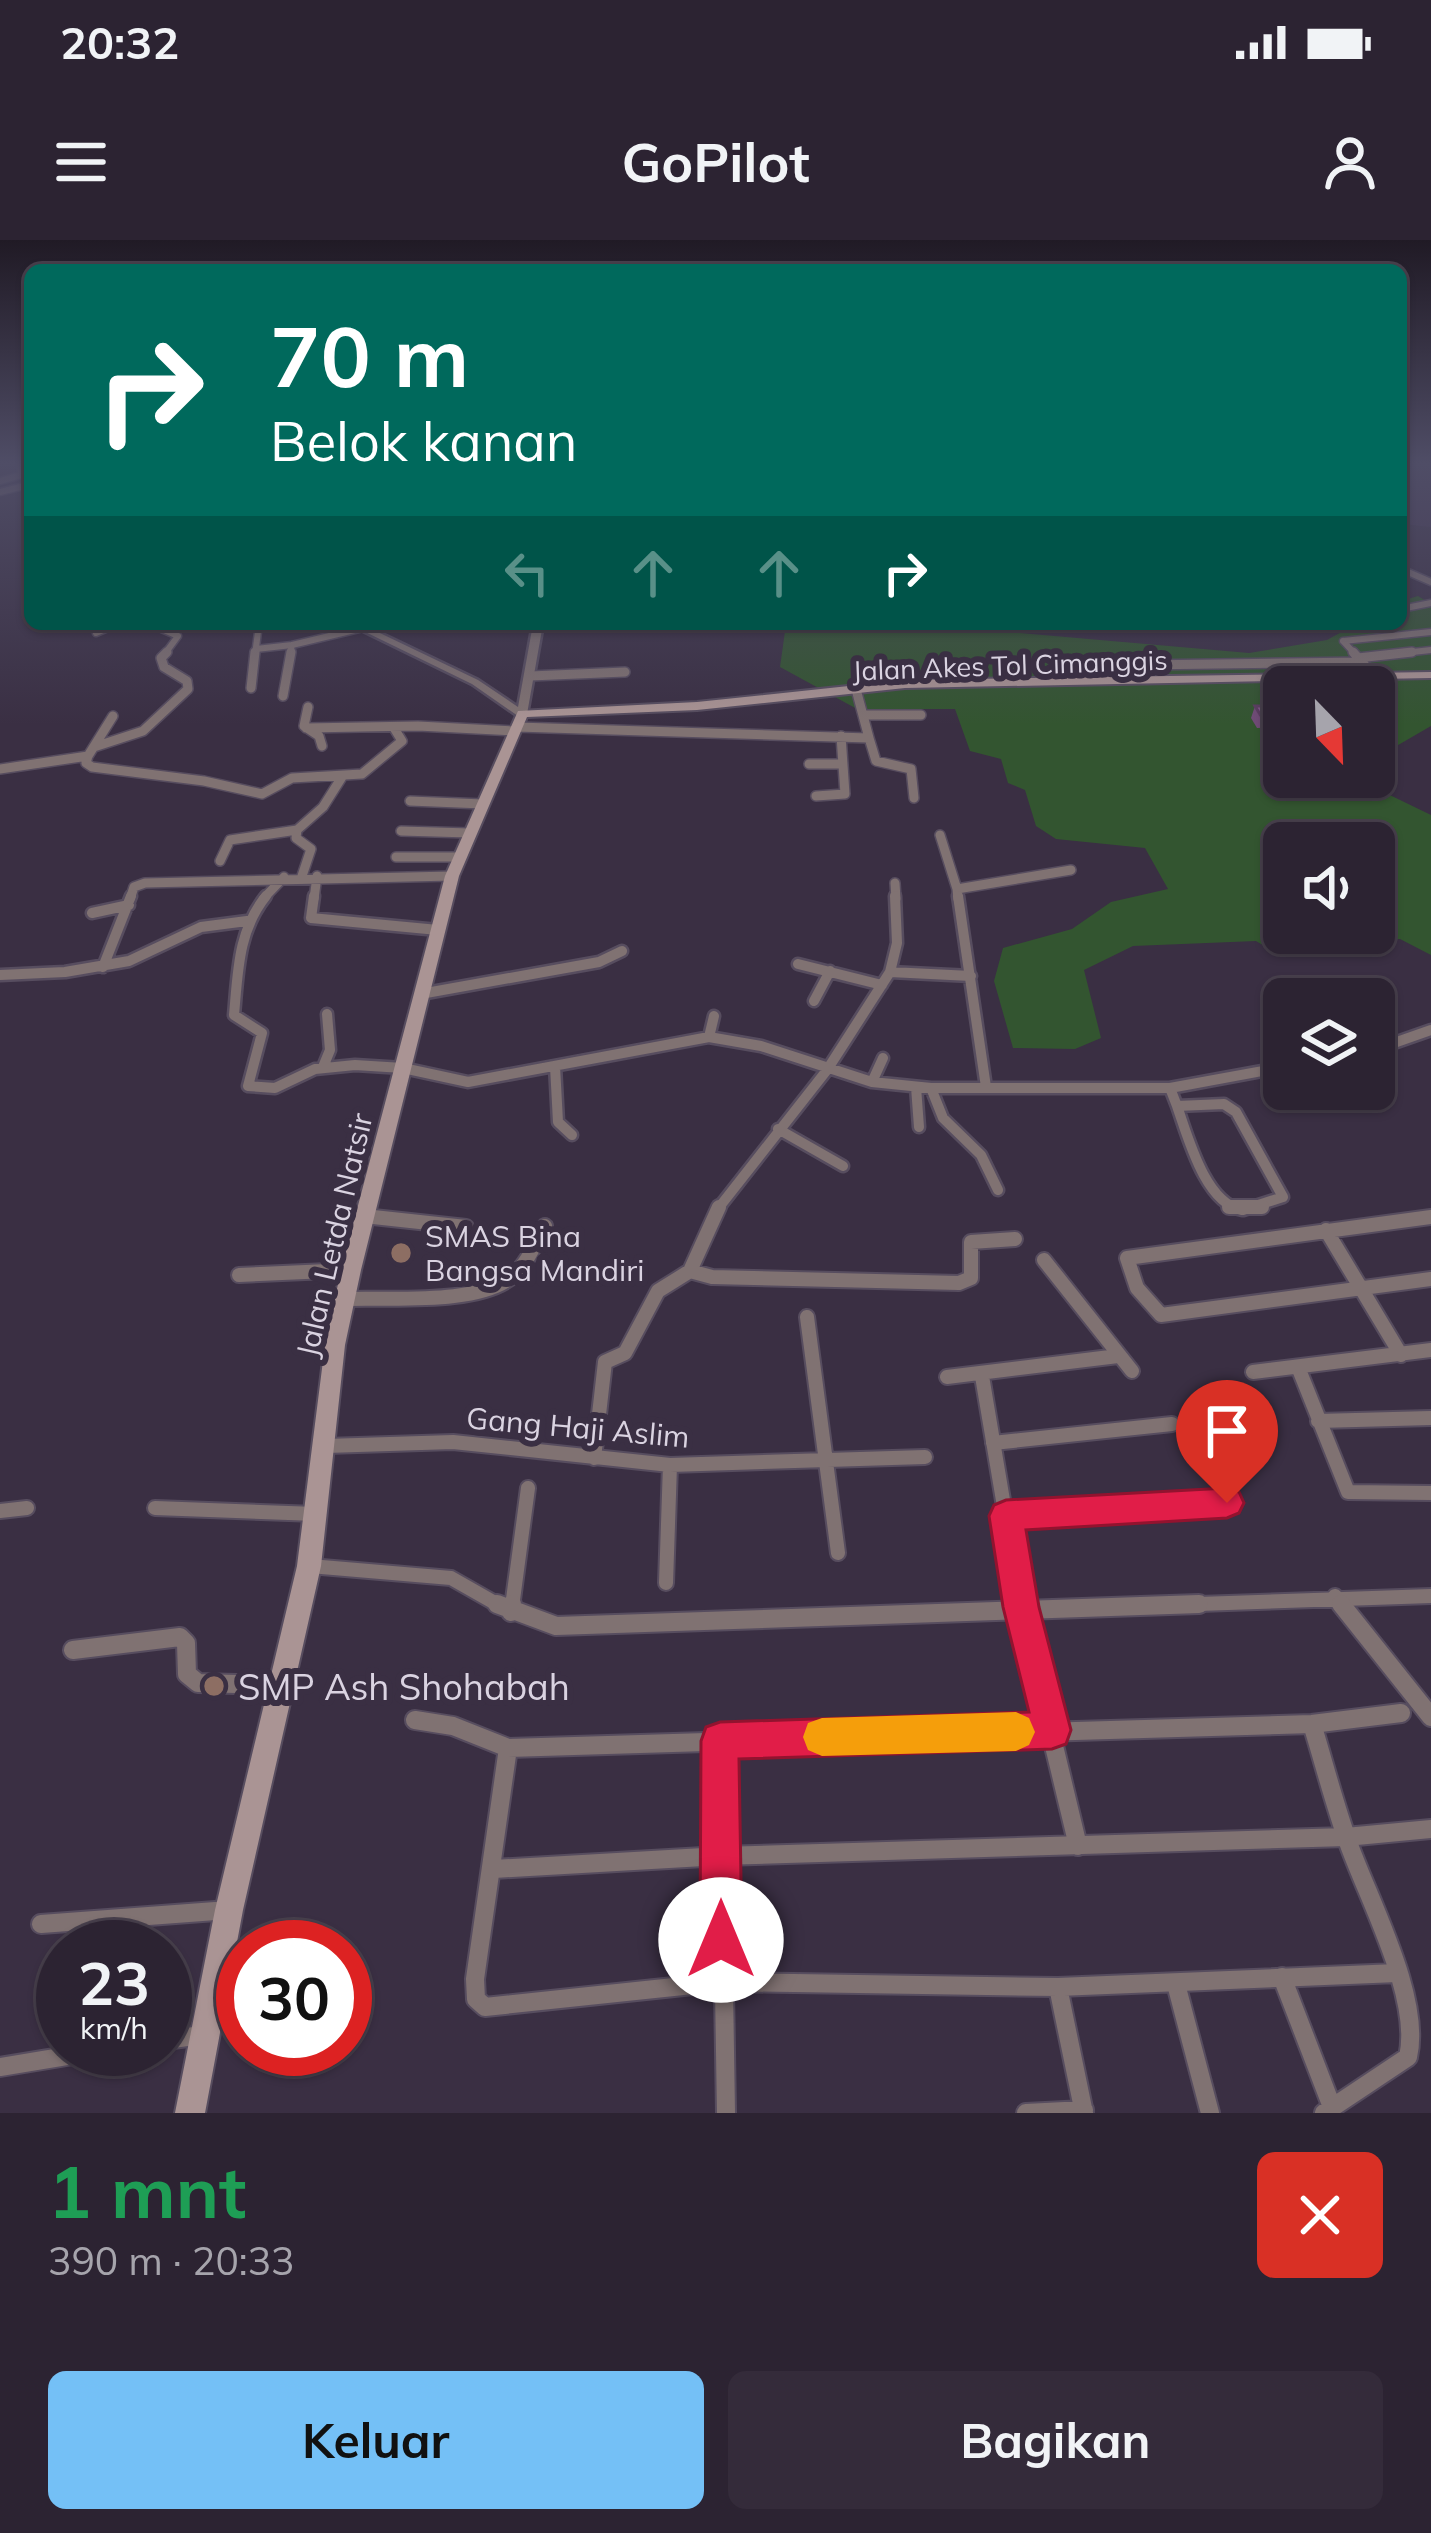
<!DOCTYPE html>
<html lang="id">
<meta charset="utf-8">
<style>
body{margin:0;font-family:Mulish,sans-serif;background:#342b3a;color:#f1f3f6;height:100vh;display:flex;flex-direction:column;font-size:45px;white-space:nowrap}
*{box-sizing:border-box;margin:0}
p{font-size:39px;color:#a6a4ac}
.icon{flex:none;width:66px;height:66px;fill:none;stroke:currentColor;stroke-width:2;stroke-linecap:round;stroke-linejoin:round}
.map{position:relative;height:1873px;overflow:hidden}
.drawer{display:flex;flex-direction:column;background:#2c2332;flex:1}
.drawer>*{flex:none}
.hud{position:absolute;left:24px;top:24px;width:1383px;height:366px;border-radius:18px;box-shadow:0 3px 9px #0004,0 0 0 3px #48404d;background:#00695c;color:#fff;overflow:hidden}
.needle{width:78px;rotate:157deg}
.buttons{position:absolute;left:1263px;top:426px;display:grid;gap:24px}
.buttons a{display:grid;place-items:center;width:132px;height:132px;border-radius:18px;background:#2c2332;box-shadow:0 3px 9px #0004,0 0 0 3px #48404d;font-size:60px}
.speed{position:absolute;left:36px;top:1680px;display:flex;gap:24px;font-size:60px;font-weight:700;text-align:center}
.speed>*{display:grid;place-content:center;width:156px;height:156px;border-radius:50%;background:#2c2332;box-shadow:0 3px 9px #0004,0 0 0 3px #48404d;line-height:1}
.speed small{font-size:30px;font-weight:400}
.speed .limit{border:18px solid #d22;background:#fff;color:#111}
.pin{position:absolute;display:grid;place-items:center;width:102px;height:102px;color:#fff;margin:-123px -51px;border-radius:50% 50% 50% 0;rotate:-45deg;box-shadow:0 0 12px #0007}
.pin .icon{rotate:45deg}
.me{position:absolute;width:132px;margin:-66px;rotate:0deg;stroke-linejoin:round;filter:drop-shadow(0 0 9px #0008)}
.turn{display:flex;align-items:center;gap:42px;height:252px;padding:0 48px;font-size:54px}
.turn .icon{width:156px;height:156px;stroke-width:2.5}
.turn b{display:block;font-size:84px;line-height:102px}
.lanes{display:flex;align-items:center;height:114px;padding:0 48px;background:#0003;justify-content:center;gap:60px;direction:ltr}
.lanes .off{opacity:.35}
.round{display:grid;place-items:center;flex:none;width:126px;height:126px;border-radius:18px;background:#342b3a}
.overview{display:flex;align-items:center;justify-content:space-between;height:204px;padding:0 48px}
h1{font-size:72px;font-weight:700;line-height:90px;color:#1e9e55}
.primary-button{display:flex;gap:24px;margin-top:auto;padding:24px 48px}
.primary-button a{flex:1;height:138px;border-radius:18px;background:#74c0f6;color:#111;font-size:48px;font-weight:700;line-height:138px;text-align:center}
.primary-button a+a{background:#342b3a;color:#f1f3f6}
.status{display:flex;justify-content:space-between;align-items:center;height:84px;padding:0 60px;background:#2c2332;direction:ltr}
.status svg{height:33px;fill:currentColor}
header{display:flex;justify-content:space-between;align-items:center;height:156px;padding:0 48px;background:#2c2332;font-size:54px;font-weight:700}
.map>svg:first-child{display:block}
.built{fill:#43344f}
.green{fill:#335530;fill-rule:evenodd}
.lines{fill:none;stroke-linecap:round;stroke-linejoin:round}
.minor-far4-casing{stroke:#574d5f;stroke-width:9}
.minor-far3-casing{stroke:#574d5f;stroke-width:12}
.minor-far2-casing{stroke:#574d5f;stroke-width:15}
.minor-far1-casing{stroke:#574d5f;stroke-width:18}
.minor-casing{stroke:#574d5f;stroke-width:22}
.tertiary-casing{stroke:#574d5f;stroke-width:5}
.secondary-casing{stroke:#574d5f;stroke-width:4}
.minor-far4{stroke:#807272;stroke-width:6}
.minor-far3{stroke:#807272;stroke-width:9}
.minor-far2{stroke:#807272;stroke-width:10}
.minor-far1{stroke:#807272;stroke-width:14}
.minor{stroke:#807272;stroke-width:18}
.tertiary{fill:#807272;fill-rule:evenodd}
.secondary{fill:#aa9494;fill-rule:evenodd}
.wall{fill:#704b76}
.building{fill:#825789;stroke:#5b3d60;stroke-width:3}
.route{fill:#e11d48;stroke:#92132f;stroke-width:3}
.slow{fill:#f59e0b}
.education-dot{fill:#8d6e63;stroke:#3a2f43;stroke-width:4.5}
.labels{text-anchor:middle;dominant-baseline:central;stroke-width:12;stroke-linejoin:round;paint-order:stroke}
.far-street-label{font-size:27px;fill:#dad3e1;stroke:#3a2f43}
.street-label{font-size:30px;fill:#dad3e1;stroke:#3a2f43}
.poi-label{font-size:30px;fill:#dad3e1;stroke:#3a2f43;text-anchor:start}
.near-poi-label{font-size:36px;fill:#dad3e1;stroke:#3a2f43;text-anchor:start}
</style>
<div class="status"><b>20:32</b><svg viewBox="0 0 49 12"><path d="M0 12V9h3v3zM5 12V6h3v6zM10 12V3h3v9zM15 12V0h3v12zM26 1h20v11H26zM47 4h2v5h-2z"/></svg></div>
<header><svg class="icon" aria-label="menu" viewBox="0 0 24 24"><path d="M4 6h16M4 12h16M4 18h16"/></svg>GoPilot<svg class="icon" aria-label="person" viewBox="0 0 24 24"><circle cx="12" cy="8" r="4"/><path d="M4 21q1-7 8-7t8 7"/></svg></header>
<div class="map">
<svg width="1431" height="1873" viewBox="0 0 1431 1873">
<rect width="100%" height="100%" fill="#3a2f43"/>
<path class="built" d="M1407,223h24v64l-30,-3v-50z"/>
<path class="green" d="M1418,356l13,8v122l-38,22 -19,23v-84h-90v90h85l-4,6 66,32v140l-31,-16 -52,2 -1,11 -64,5 -27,-16 -123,5 -49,24 17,68 -26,11 -62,-1 -19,-67 9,-33 69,-19 39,-27 57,-13 -23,-41 -89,-9 -20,-13 -11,-36 -17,-7 -7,-24 -31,-8 -15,-42h-98l-77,-42 6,-43 234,9 229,20 78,-13 29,-16h45v-23zM1284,603h90v90h-90z"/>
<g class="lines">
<defs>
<path id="minor-far4" d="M0,241l21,-6 -1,-9 10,-2
M0,252l20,-5
M1401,329l30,13
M1401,369l30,-6
M150,384l28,12 -14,19
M478,385l26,-1
M96,393l21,-9
M1343,401l88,-9
M1343,401l13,14
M256,409l36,-4
M255,415l4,-31
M290,415l2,-10 71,-17
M1385,415l46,-5"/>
<path id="minor-far3" d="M1353,412l25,28
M1358,418l54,-6
M1141,425l220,-3
M530,436l95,-4
M251,448l4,-36
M283,456l8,-44
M308,467l-4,19 15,10 3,10
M864,475h57
M113,476l-25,40 -2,7 6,4 112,14 58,13 30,-16 70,-4 40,-33 -8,-13
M517,487l352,11 -12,-45
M306,488l112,-2 97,5
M869,498l7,23 35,8 3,29
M94,507l49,-16 45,-42 -1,-8 -23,-14 -3,-9 6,-6
M809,524h33
M0,529l88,-13
M816,556l29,-2 -4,-58
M410,561l73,3
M401,591l69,2
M940,595l17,54
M396,617h63
M220,621l10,-21 67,-10
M302,636l9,-27 -15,-11 1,-8 26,-23 19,-30
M895,643l1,16
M130,659l4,-12 11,-4 307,-7
M263,659l21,-22
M314,659l3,-23
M958,659l-1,-10 114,-19"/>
<path id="minor-far2" d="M266,656c-28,35 -28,75 -32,119l28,18 -14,53 27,2 40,-19 40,-4 48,3 65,14 241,-45 52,9 111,36 59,6h239l114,-21
M314,656l-3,22 127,12
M958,656l28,191
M92,673l37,-8
M798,724l84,21
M103,727l28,-71
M890,732l81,4
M0,735l65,-3 64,-11 72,-34 46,-6
M426,753l173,-31 23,-11
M814,761l16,-30
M709,797l5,-21
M1374,810l57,-20
M555,826l3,56 14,13
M323,827l7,-17 -3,-36
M872,842l11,-24
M916,847l3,40
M931,848l12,30 38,37 17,35
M1170,848l7,18
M1340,849l3,5
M1177,866c11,31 28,97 65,104
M1177,866l47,-2 12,8 47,85 -40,13
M778,889l65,37
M717,970l110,-140 63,-98 7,-29 -2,-47"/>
<path id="minor-far1" d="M719,967l-29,64 22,6 247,6 12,-5v-36l44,-3
M1229,967h33
M364,976l102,11
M1431,977l-304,41 10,30 24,27 270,-36
M1326,990l75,125
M1044,1020l88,111
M239,1035l112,-5
M344,1059c44,-2 137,7 170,-24 14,-13 22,-33 31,-49
M807,1077l31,236
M1298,1127l50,125 83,1
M1253,1132l178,-22
M982,1136l39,231
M947,1137l171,-21
M1318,1181l113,-3
M993,1203l179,-19
M326,1206l127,-4 217,23 255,-8
M594,1218l11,-96 20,-9 33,-62 32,-20
M155,1268l161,6
M0,1271l27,-3
M1006,1276l221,-13
M310,1326l141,12 51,29
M666,1343l4,-118
M1335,1356l9,11
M512,1367l16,-119
M1111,1367l320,-11"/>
<path id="minor" d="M497,1364l59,22 643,-22
M1020,1364l58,242
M1341,1364l90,113
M511,1372l1,-8
M73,1410l107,-13 6,6 1,31 11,9 83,2
M415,1480l38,6 55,22 804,-24 89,-11
M1312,1484c12,39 22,79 36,118 20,57 74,156 60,215l-84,56
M720,1501l6,372
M508,1508l-33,231 1,20 9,8 236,-25 337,5 339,-14
M494,1629l227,-13 625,-19 85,-8
M41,1684l188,-14
M1282,1737l50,130
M1176,1744l34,129
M1058,1747l26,126
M165,1800l37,-5
M0,1827l109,-18
M1026,1873l58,-3"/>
<path id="tertiary" d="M349,384h12l117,56 40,27 15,-83h10l-16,90 -9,2 -46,-32z"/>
<path id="secondary" d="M1431,432v6l-526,10 -208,22 -170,7 -68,159 -98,394 -16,75 -24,221 -78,344 -38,203h-30l40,-203 82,-344 28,-221 16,-75 104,-394 73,-165 179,-9 208,-22z"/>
</defs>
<use href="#minor-far4" class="minor-far4-casing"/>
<use href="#minor-far3" class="minor-far3-casing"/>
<use href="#minor-far2" class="minor-far2-casing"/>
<use href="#minor-far1" class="minor-far1-casing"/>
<use href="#minor" class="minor-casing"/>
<use href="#tertiary" class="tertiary-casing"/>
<use href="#secondary" class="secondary-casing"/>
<use href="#minor-far4" class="minor-far4"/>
<use href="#minor-far3" class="minor-far3"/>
<use href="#minor-far2" class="minor-far2"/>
<use href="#minor-far1" class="minor-far1"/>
<use href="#minor" class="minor"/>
<use href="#tertiary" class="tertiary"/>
<use href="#secondary" class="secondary"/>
</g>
<path class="wall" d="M1255,466h29v21l-27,1 -6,-10z"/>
<path class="building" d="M1255,466h29v9l-23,1z"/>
<linearGradient id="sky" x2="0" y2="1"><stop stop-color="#201a25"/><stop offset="0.46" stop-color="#4f4d66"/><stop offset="1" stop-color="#4f4d66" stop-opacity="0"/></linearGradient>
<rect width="1431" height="485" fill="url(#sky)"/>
<path class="route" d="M1227,1248l12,4 5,11 -5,10 -12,5 -201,12 13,77 32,123 -5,14 -14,5 -313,10 3,181 -6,15 -15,6 -15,-6 -6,-15 1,-199 5,-14 14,-5 309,-10 -26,-105 -14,-91 5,-11 12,-5z"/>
<path class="slow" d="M1016,1472l13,6 6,14 -6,13 -13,6 -194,5 -14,-6 -5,-13 5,-14 14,-5z"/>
<g class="education-dot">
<circle cx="401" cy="1013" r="12"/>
<circle cx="214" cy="1446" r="12"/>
</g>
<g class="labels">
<g class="far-street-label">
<text transform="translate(1010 425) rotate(-2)">Jalan Akes Tol Cimanggis</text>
</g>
<g class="street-label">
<text transform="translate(334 995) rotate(-77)">Jalan Letda Natsir</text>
<text transform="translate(578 1187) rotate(5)">Gang Haji Aslim</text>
</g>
<g class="poi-label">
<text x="425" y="996">SMAS Bina<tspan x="425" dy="34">Bangsa Mandiri</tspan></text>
</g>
<g class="near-poi-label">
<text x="238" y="1446">SMP Ash Shohabah</text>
</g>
</g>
</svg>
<div class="buttons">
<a><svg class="needle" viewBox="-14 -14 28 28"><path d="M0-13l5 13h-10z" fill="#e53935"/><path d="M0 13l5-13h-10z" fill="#a6a4ac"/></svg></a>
<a><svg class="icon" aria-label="sound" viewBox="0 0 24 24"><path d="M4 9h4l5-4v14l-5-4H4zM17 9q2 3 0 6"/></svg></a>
<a><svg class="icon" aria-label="layers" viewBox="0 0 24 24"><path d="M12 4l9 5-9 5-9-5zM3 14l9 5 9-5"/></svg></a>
</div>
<div class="speed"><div>23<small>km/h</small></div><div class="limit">30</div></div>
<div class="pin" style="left:1227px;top:1263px;background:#d93025"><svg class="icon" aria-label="arrive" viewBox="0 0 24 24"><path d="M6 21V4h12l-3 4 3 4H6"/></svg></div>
<svg class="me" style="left:721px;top:1700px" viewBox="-20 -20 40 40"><circle r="19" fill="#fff"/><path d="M0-13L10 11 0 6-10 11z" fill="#e11d48"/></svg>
<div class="hud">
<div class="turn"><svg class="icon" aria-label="right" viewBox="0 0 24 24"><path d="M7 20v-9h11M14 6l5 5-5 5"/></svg><div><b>70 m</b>Belok kanan</div></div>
<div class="lanes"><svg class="icon off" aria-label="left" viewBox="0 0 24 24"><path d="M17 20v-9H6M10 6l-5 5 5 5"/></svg><svg class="icon off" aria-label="ahead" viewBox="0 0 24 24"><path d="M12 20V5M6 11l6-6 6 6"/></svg><svg class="icon off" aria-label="ahead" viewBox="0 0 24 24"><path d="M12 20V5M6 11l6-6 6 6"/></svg><svg class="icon" aria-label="right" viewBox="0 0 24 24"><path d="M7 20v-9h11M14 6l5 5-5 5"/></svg></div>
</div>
</div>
<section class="drawer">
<div class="overview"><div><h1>1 mnt</h1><p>390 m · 20:33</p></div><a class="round" style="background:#d93025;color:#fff"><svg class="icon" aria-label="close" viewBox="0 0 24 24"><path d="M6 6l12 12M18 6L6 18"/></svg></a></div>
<div class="primary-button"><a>Keluar</a><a>Bagikan</a></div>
</section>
